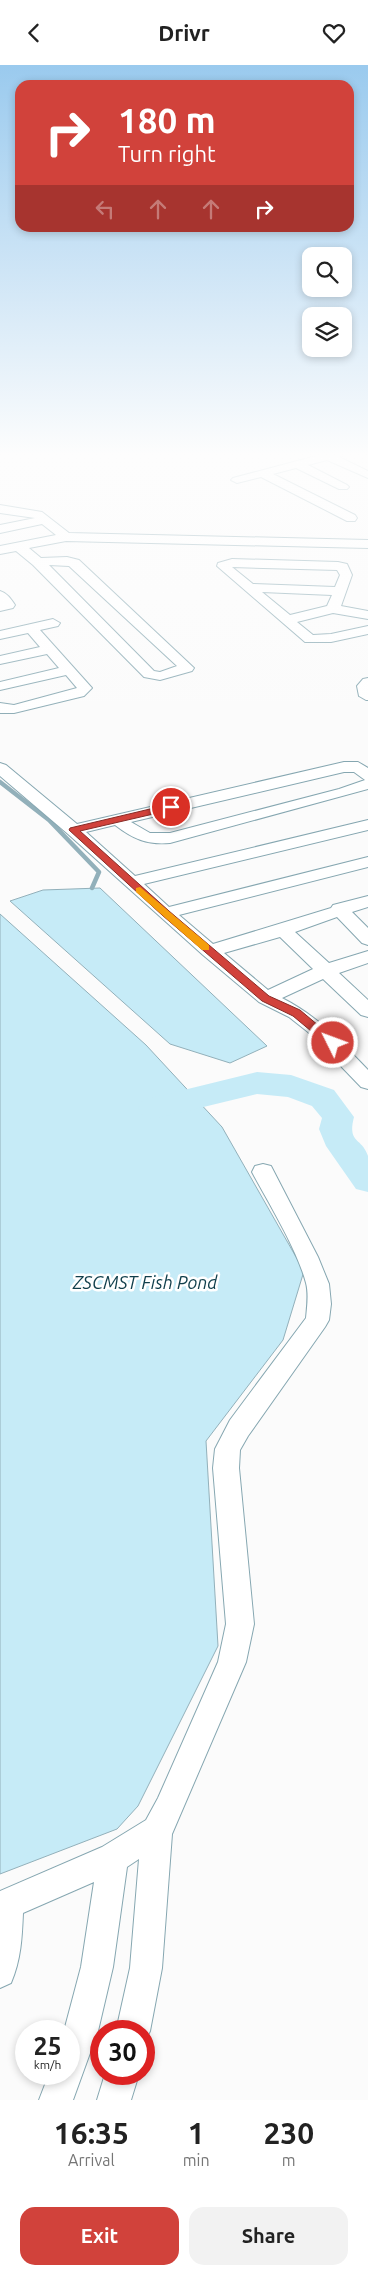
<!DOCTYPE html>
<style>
body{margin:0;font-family:Ubuntu,sans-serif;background:#f2f2f2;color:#222;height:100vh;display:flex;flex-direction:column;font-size:19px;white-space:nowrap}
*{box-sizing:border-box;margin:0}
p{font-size:16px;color:#767676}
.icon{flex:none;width:28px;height:28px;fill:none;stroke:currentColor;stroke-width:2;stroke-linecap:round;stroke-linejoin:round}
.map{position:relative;height:2035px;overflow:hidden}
.drawer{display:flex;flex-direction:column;background:#fff;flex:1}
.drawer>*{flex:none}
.guide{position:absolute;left:15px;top:15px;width:339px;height:152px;border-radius:15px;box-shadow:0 2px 8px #0003;background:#d1423b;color:#fff;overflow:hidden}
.controls{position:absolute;left:302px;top:182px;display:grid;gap:10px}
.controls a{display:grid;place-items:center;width:50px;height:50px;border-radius:10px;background:#fff;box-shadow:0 2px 8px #0003;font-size:25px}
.speed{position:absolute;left:15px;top:1955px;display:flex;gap:10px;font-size:25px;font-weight:700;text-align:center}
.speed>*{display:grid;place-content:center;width:65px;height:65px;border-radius:50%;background:#fff;box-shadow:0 2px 8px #0003;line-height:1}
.speed small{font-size:12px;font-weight:400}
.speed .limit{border:8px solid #d22;background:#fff;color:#111}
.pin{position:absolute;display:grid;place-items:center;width:42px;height:42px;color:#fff;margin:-21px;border:2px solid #fff;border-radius:50%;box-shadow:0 1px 5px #0007}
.me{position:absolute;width:55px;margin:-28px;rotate:312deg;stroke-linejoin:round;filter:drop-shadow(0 0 4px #0008)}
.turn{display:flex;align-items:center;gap:18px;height:105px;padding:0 20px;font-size:22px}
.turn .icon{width:65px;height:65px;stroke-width:2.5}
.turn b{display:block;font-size:35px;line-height:42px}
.lanes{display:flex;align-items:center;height:48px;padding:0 20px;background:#0003;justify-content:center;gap:25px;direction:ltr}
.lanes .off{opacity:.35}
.eta{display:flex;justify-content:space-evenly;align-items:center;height:85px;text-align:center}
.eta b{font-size:30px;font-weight:700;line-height:35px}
.button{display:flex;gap:10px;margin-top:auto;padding:10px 20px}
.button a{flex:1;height:58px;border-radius:15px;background:#d1423b;color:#fff;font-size:20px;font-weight:700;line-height:58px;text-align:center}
.button a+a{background:#f2f2f2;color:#222}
header{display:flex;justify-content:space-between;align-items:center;height:65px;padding:0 20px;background:#fff;font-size:22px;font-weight:700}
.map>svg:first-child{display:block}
.water{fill:#c6ebf7;stroke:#92b0ba}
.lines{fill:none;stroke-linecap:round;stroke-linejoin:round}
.stream{stroke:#92b0ba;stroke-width:4.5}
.river{fill:#c6ebf7;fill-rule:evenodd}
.minor-casing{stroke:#86a7b1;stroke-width:2}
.minor{fill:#fff;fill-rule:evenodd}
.route{fill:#d1423b;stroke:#882b26}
.slow{fill:#f59e0b}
.labels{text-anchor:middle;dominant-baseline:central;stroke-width:5;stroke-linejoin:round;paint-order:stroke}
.water-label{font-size:18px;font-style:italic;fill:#103f4c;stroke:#fff}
</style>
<header><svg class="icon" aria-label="back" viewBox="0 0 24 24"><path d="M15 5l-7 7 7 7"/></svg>Drivr<svg class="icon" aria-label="heart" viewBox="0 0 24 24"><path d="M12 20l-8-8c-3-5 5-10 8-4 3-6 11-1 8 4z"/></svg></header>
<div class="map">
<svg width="368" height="2035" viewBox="0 0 368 2035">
<rect width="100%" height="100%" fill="#fbfbfb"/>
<path class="water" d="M100,823l167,158 -37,17 -60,-19 -160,-143 33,-11z
M0,849l146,131 76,82 82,144 -21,69 -77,101 12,205 -80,160 -21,23 -117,45z"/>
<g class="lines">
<path class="stream" d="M0,717l49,38 50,52 -7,16"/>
<path class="river" d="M257,1007l34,3 43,15 20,27c-7,27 8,20 14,39 0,10 0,26 0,36l-12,-3 -30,-43 -7,-17 3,-11 -10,-12 -24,-9 -31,-3 -103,25 -11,-3 -5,-8 5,-8z"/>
<defs>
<path id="minor" d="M331,387h17l-1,2 -8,3 29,14v7l-41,-18 -19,5 39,20 2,2 -2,2h-8l-43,-21 -23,6 82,41 2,3 -2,3h-8l-86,-44 -24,6 -6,-3 2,-2z
M0,440l42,7 27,21 299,7v8l-302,-7 -37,7 12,10 26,-1 12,3 115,108 -2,3 -32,9 -16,-3 -111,-112 -17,-14 -16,3v-8l56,-11 -14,-11 -42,9v-8l35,-7 -35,-5zM49,500l20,1 108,100 -17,6 -6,-1z
M232,494l106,3 9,2 5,11 -11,31 27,5v8l-35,-6 -36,9 16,13 18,-1 37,-8v8l-37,8h-26l-88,-76 1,-3zM232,502l105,3 3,5 -5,12 -82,-3zM262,527l70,3 -5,11 -37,9z
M0,526c7,2 11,8 15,14l-2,3 -13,3z
M53,554l7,4 -2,3 -18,4 52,58 -8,8 -70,17h-14v-10l14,2 63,-17 -11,-13 -66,15v-8l59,-14 -12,-14 -47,10v-8l40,-9 -12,-14 -28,6v-8z
M368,613v22h-2l-7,-4 -2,-10 6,-7z
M344,697h14l10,6v21l-198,54c-23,2 -37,-4 -55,-18l-29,7 49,44 233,-56v10l-224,54 25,23 199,-50v10l-189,48 34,29 118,-36 2,-3 35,-9v11l-16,5 16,16v17l-6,-2 -25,-26 -42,15 34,31 39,-12v12l-29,10 29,27v17l-7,-2 -38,-36 -41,19c37,19 57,42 86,72v19l-7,-2 -53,-55 -19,-15 -30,-15 -56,-47 -135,-121 -68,-58v-13l6,2 71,59zM344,707h10l11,8 -26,9 -169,44h-20l-19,-11zM280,872l33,32 -45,21 -44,-37z
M263,1099l8,2 47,91 11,27 2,20 -2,16 -4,7 -77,109 -8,14 -1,18 15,156 -8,38 -74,172 -10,134 -12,63 -6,12v-12h-28l14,-63 9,-109 -12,8 -14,100 -15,64 -25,69h-34l10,-26h20v-43h-5l17,-64 13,-85 -71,31c-1,24 -2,47 -12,70l-11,5v-97l102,-44 44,-27 12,-22 60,-136 8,-38 -13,-156 2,-19 15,-29 76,-102c1,-11 3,-24 0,-35 -9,-34 -37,-79 -54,-111l3,-6z
M105,2009h34l-8,26h-34z"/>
</defs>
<use href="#minor" class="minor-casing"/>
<use href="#minor" class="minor"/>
</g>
<linearGradient id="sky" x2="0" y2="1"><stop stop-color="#9acaee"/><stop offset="0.58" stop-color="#fdfdfd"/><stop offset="1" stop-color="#fdfdfd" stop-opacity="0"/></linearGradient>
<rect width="368" height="672" fill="url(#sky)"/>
<path class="route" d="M171,739l4,1v4l-95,22 89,80 100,85 31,14 37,31 1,2 -1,3h-8l-36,-30 -31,-15 -100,-86 -93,-85 1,-2z"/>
<path class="slow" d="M140,822l69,58v5h-7l-66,-58v-4z"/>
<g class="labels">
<g class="water-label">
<text x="145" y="1217">ZSCMST Fish Pond</text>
</g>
</g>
</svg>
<div class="controls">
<a><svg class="icon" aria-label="search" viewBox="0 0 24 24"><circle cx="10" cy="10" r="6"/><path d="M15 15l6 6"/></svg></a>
<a><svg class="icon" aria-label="layers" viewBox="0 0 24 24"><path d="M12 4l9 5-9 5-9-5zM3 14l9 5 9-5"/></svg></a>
</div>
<div class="speed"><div>25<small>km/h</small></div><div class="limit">30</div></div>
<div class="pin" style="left:171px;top:742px;background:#d93025"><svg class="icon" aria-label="arrive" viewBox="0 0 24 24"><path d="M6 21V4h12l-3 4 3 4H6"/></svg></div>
<svg class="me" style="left:333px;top:978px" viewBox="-20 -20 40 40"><circle r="17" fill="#d1423b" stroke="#fff" stroke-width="3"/><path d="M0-11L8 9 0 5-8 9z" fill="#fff"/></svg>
<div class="guide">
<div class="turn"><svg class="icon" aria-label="right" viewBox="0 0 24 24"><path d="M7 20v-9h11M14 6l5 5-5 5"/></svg><div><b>180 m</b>Turn right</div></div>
<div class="lanes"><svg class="icon off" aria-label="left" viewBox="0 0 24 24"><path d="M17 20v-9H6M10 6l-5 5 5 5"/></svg><svg class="icon off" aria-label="ahead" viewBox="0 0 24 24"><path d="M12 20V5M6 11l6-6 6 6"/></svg><svg class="icon off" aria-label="ahead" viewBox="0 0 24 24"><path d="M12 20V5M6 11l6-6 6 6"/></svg><svg class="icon" aria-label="right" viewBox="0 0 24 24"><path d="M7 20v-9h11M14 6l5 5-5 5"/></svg></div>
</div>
</div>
<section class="drawer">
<div class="eta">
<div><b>16:35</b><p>Arrival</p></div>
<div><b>1</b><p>min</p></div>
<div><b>230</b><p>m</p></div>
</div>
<div class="button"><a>Exit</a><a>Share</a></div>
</section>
